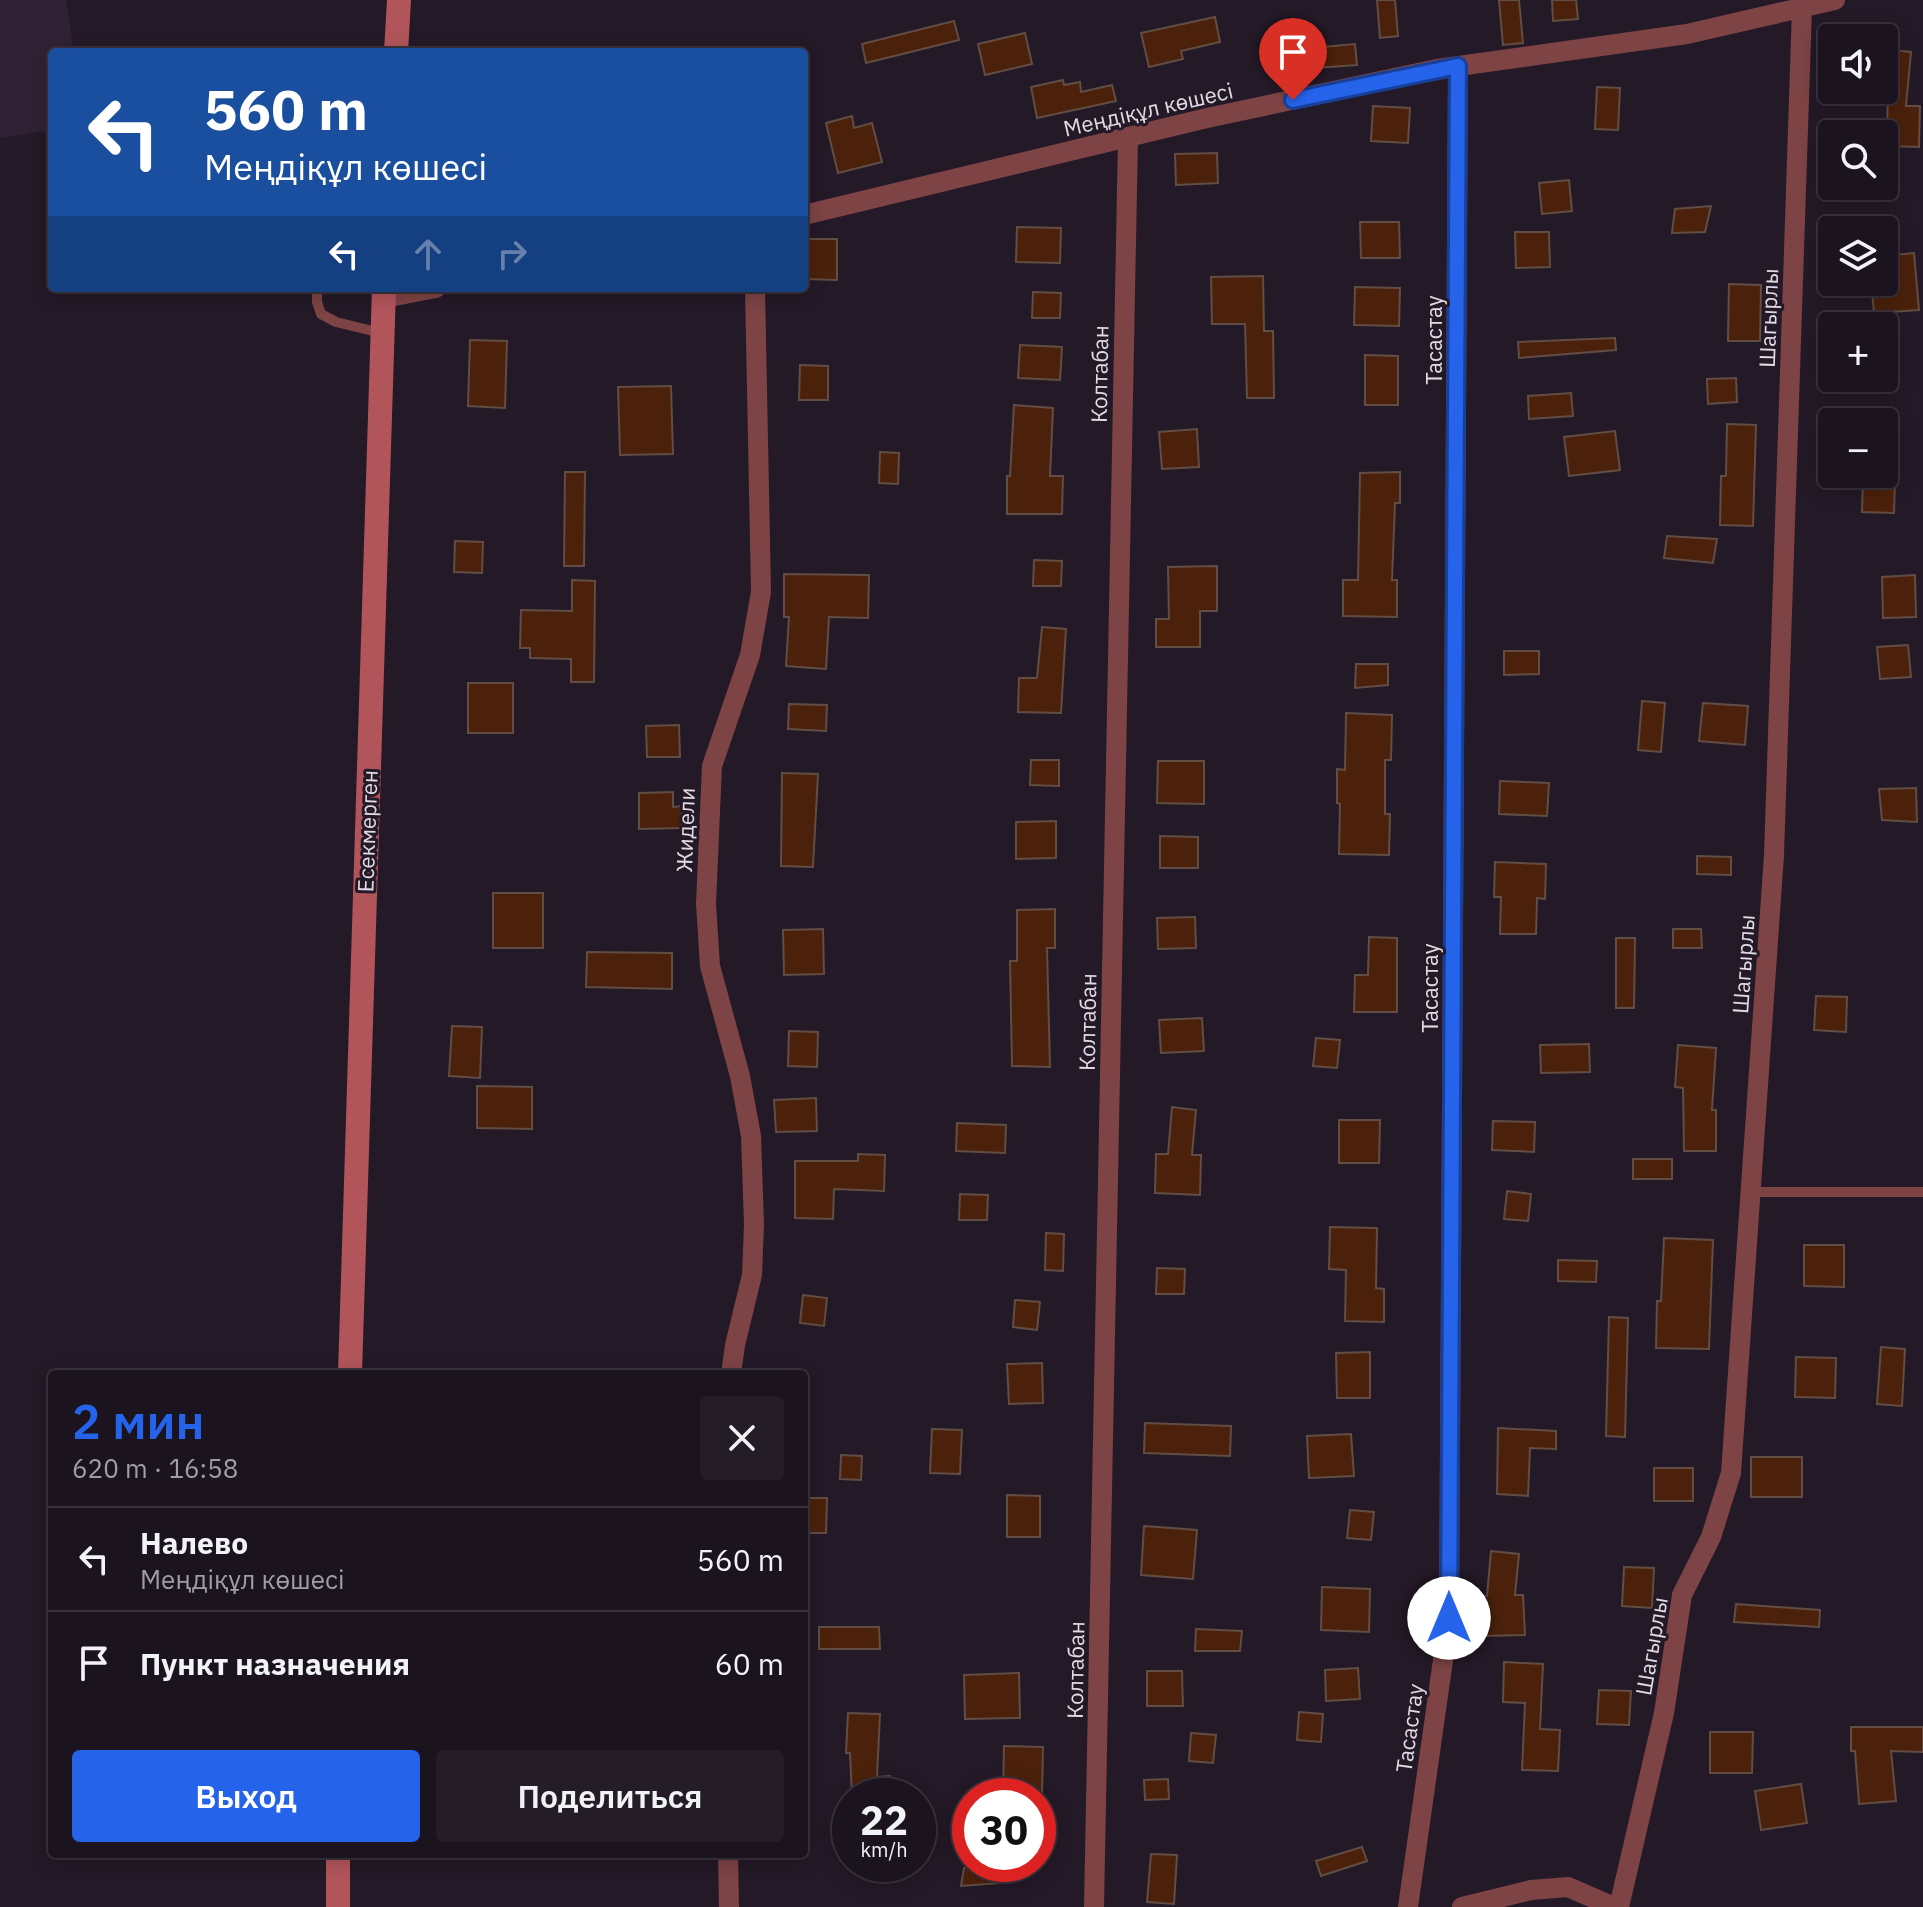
<!DOCTYPE html>
<html lang="ru">
<meta charset="utf-8">
<style>
body{margin:0;font-family:"IBM Plex Sans",sans-serif;background:#241c26;color:#f1f3f6;height:100vh;display:flex;flex-direction:column;font-size:30px;white-space:nowrap}
*{box-sizing:border-box;margin:0}
p{font-size:26px;color:#a09ea4}
.icon{flex:none;width:44px;height:44px;fill:none;stroke:currentColor;stroke-width:2;stroke-linecap:round;stroke-linejoin:round}
.map{position:relative;flex:1;overflow:hidden}
.details{position:absolute;left:48px;top:1370px;width:760px;height:488px;display:flex;flex-direction:column;background:#1b131d;border-radius:8px;box-shadow:0 4px 20px #0003,0 0 0 2px #39323b}
.details>*{flex:none}
.top-card{position:absolute;left:48px;top:48px;width:760px;height:244px;border-radius:8px;box-shadow:0 4px 20px #0003,0 0 0 2px #39323b;background:#1a4fa0;color:#fff;overflow:hidden}
.fabs{position:absolute;left:1818px;top:24px;display:grid;gap:16px}
.fabs a{display:grid;place-items:center;width:80px;height:80px;border-radius:8px;background:#1b131d;box-shadow:0 4px 20px #0003,0 0 0 2px #39323b;font-size:40px}
.speed{position:absolute;left:832px;top:1778px;display:flex;gap:16px;font-size:40px;font-weight:700;text-align:center}
.speed>*{display:grid;place-content:center;width:104px;height:104px;border-radius:50%;background:#1b131d;box-shadow:0 4px 20px #0003,0 0 0 2px #39323b;line-height:1}
.speed small{font-size:20px;font-weight:400}
.speed .limit{border:12px solid #d22;background:#fff;color:#111}
.pin{position:absolute;display:grid;place-items:center;width:68px;height:68px;color:#fff;margin:-82px -34px;border-radius:50% 50% 50% 0;rotate:-45deg;box-shadow:0 0 8px #0007}
.pin .icon{rotate:45deg}
.me{position:absolute;width:88px;margin:-44px;rotate:0deg;stroke-linejoin:round;filter:drop-shadow(0 0 6px #0008)}
.turn{display:flex;align-items:center;gap:28px;height:168px;padding:0 24px;font-size:36px}
.turn .icon{width:104px;height:104px;stroke-width:2.5}
.turn b{display:block;font-size:56px;line-height:68px}
.lanes{display:flex;align-items:center;height:76px;padding:0 24px;background:#0003;justify-content:center;gap:40px;direction:ltr}
.lanes .off{opacity:.35}
.round{display:grid;place-items:center;flex:none;width:84px;height:84px;border-radius:8px;background:#241c26}
.headline{display:flex;align-items:center;justify-content:space-between;height:136px;padding:0 24px}
h1{font-size:48px;font-weight:600;line-height:60px;color:#2563eb}
.primary-button{display:flex;gap:16px;margin-top:auto;padding:16px 24px}
.primary-button a{flex:1;height:92px;border-radius:8px;background:#2563eb;color:#fff;font-size:32px;font-weight:600;line-height:92px;text-align:center}
.primary-button a+a{background:#241c26;color:#f1f3f6}
ul{padding:0;list-style:none}
li{display:flex;align-items:center;gap:24px;height:104px;padding:0 24px;border-top:2px solid #39323b}
li div{flex:1}
li b{display:block;font-size:30px}
li em{font-style:normal}
.map>svg:first-child{display:block}
.built{fill:#302134}
.building{fill:#4b210b;stroke:#614d44;stroke-width:2}
.lines{fill:none;stroke-linecap:round;stroke-linejoin:round}
.lane{stroke:#7d4345;stroke-width:10}
.street{stroke:#7d4345;stroke-width:20}
.secondary{stroke:#b2555b;stroke-width:24}
.route-casing{stroke:#184099;stroke-width:20}
.route{stroke:#2563eb;stroke-width:14}
.labels{text-anchor:middle;dominant-baseline:central;stroke-width:6;stroke-linejoin:round;paint-order:stroke}
.street-label{font-size:22px;fill:#e2dae4;stroke:#241927}
</style>
<div class="map">
<svg width="1923" height="1907" viewBox="0 0 1923 1907">
<rect width="100%" height="100%" fill="#241927"/>
<path class="built" d="M0,0h66l8,52h-22v78l-52,8z"/>
<path class="building" d="M1377,0h18l3,36 -18,2z
M1499,0h20l4,43 -20,2z
M1552,0h24l2,19 -25,2z
M1215,17l5,25 -39,9 2,8 -34,8 -8,-34z
M954,21l5,19 -93,23 -4,-19z
M1025,33l7,31 -47,11 -7,-31z
M1355,44l2,21 -43,3 -2,-20z
M1884,49l27,3 -5,54h14l-1,41 -32,-1 1,-63h-4z
M1063,80l1,5 16,-3 1,10 31,-7 4,16 -79,17 -6,-31z
M1597,87l23,1 -2,42 -23,-1z
M1373,106l37,2 -2,35 -37,-2z
M852,116l2,12 18,-5 10,39 -44,11 -12,-50z
M1217,153l1,30 -42,2 -1,-31z
M1569,180l3,31 -30,3 -3,-31z
M1711,206l-6,26 -33,1 3,-24z
M1360,222h39l1,36h-39z
M1017,227l44,1 -1,35 -44,-1z
M1515,232h34l1,35 -34,1z
M804,239h33v41l-33,-1z
M1914,253l5,57 -45,3 -3,-31h13v-26z
M1263,276l1,55h9l1,67h-27l-2,-74h-33l-1,-47z
M1729,284l32,1 -1,56h-32z
M1355,287l45,1 -1,38 -45,-1z
M1033,292l28,1 -1,25h-28z
M1615,338l1,12 -97,8 -1,-16z
M470,340l37,1 -2,67 -37,-2z
M1020,345l42,2 -2,33 -42,-2z
M1365,355l33,1v49h-33z
M800,365l28,1v34h-29z
M1736,378l1,24 -29,2 -1,-25z
M671,386l2,68 -53,1 -2,-68z
M1571,393l2,23 -44,3 -1,-23z
M1014,405l39,3 -3,68h13l-1,38h-55v-38h3z
M1727,424l29,1 -3,101 -33,-1 1,-49h5z
M1197,429l2,38 -37,2 -3,-37z
M1615,431l5,39 -51,6 -5,-39z
M880,452l19,1 -1,31 -19,-1z
M565,472h20l-1,94h-20z
M1400,472v31h-5l-3,77h5v37l-54,-1v-36h15l2,-107z
M1863,478l32,1 -1,34 -32,-1z
M1667,536l50,3 -4,24 -49,-5z
M455,541l28,1 -1,31 -28,-1z
M1034,560l28,1 -1,25h-28z
M1217,566v45h-17v36h-44v-28h13l-1,-52z
M784,574l85,1 -1,43 -39,-1 -3,52 -40,-3 3,-49h-5z
M1915,575l1,42 -33,1 -1,-41z
M572,580l23,1 -1,101h-23v-23l-41,-1v-10h-10l1,-38 51,1z
M1042,627l24,2 -5,84 -43,-1 1,-34h18z
M1908,645l3,32 -31,2 -3,-32z
M1504,651h35v23l-35,1z
M1356,664h32v21l-33,3z
M468,683h45v50h-45z
M1642,701l23,2 -4,49 -23,-2z
M1703,703l45,3 -3,39 -46,-4z
M789,704l38,1 -1,26 -38,-2z
M1346,713l46,2 -1,45h-6v54h5l-1,41 -50,-1 1,-50 -3,-1v-34l8,1z
M679,725l1,32h-33l-1,-31z
M1031,760h28v26l-29,-1z
M1158,761h46v43l-47,-1z
M782,773l36,1 -5,93 -32,-1z
M1500,781l49,2 -2,33 -48,-2z
M1916,788l1,34 -35,-2 -3,-31z
M673,792v15l9,-1v22l-43,1v-36z
M1056,821v37l-40,1v-37z
M1160,836l38,1v31h-38z
M1697,856l34,1v18l-34,-1z
M1495,862l51,2 -1,35 -8,-1 -1,36h-36l1,-37h-7z
M493,893h50v55h-50z
M1055,909v39h-8l3,119 -38,-1 -2,-105h7v-51z
M1195,917l1,31 -38,1 -1,-31z
M823,929l1,45 -40,1 -1,-45z
M1673,929h28l1,19h-29z
M1369,937l28,1v74h-43l1,-37h13z
M1616,938h19l-1,70h-18z
M587,952l85,1v36l-86,-2z
M1816,996l31,1 -1,35 -32,-2z
M1202,1018l2,33 -43,2 -2,-33z
M452,1026l30,1 -2,51 -31,-2z
M789,1031l29,1 -1,35 -29,-1z
M1316,1038l24,2 -3,28 -24,-2z
M1589,1044l1,28 -49,1 -1,-28z
M1678,1045l38,3 -4,62h4v41h-32l-1,-63 -8,-1z
M477,1086l55,1v42l-55,-1z
M816,1098l1,33 -41,1 -2,-32z
M1172,1107l24,3 -4,45h9l-1,40 -45,-2 1,-39h12z
M1339,1120h41l-1,43h-40z
M1493,1121l42,1 -1,30 -42,-2z
M957,1123l49,2 -1,28 -49,-2z
M858,1154l27,1 -1,36 -50,-2 -1,30 -38,-1v-57h63z
M1633,1159h39v20h-39z
M1507,1191l24,3 -3,27 -24,-2z
M960,1194l28,1 -1,25h-28z
M1330,1227l47,1 -1,60 8,1v33l-39,-1 1,-51 -17,-1z
M1046,1233l18,1 -1,37 -18,-1z
M1664,1238l49,2 -4,109 -53,-1 1,-47h4z
M1804,1245h40v42l-40,-1z
M1558,1260l39,1 -1,21 -38,-1z
M1157,1268l28,1 -1,25h-28z
M803,1295l24,3 -3,28 -24,-3z
M1015,1300l25,2 -3,28 -24,-3z
M1609,1317l19,1 -3,119 -19,-1z
M1881,1347l24,2 -3,57 -25,-2z
M1370,1352v46h-33l-1,-45z
M1796,1357l40,1 -1,40 -40,-1z
M1042,1363l1,40 -34,1 -2,-40z
M1145,1423l86,3 -1,30 -86,-3z
M1498,1428l58,3v18l-26,-1 -2,48 -31,-2z
M932,1429l30,1 -2,44 -30,-1z
M1351,1434l3,42 -45,2 -2,-42z
M841,1455l21,1 -1,24 -21,-1z
M1751,1457h51v40h-51z
M1654,1468h39v33h-39z
M1007,1495l33,1v41h-33z
M804,1498h23l-1,35h-22z
M1350,1510l24,2 -3,28 -24,-2z
M1144,1526l53,4 -4,49 -52,-4z
M1491,1551l28,3 -4,41h8l2,40 -42,1 -1,-39 5,-1z
M1624,1567l30,1 -2,40 -30,-2z
M1322,1587l48,2 -1,43 -48,-2z
M1736,1604l84,6 -1,17 -85,-5z
M819,1627h60l1,22h-61z
M1196,1629l46,2 -2,20h-45z
M1504,1662l39,2 -3,65 20,1 -2,41 -36,-1 3,-67 -22,-1z
M1358,1668l2,31 -34,2 -1,-31z
M1147,1671h35l1,35h-36z
M1019,1673l1,45 -55,1 -1,-44z
M1599,1690l32,1 -2,34 -32,-1z
M1299,1712l24,2 -2,28 -24,-2z
M848,1713l32,1 -3,63 13,-1v20h-38l-2,-43h-4z
M1851,1727h72v25l-32,-1 5,50 -37,3 -4,-53h-4z
M1710,1732h43l-1,41h-42z
M1191,1733l25,2 -3,28 -24,-2z
M1004,1746l39,1 -1,49 -39,-1z
M1168,1779l1,20 -24,1 -1,-20z
M1801,1784l6,39 -46,7 -6,-39z
M1362,1847l5,14 -46,15 -5,-15z
M1151,1854l26,1 -3,49 -27,-2z
M1015,1865l-2,17 -52,4 3,-18z"/>
<g class="lines">
<path class="lane" d="M317,288v14l4,12 15,8 45,11
M1751,1192h172"/>
<path class="street" d="M804,215l403,-97 230,-49 250,-35 148,-34
M384,298l52,-10
M731,1374l4,-29 17,-70 2,-50 -3,-89 -11,-60 -30,-110 -4,-62 6,-138 38,-111 11,-63 -6,-304
M728,1854l1,53
M1094,1907l34,-1769
M1408,1907l41,-289 9,-1552
M1462,1907l69,-17 37,-3 39,17 1,3
M1619,1907l45,-194 18,-118 29,-58 20,-64 43,-618 28,-847"/>
<path class="secondary" d="M396,52l3,-52
M350,1374l34,-1086
M338,1907v-53"/>
</g>
<g class="lines">
<defs>
<path id="route" d="M1293,100l165,-34 -9,1552"/>
</defs>
<use href="#route" class="route-casing"/>
<use href="#route" class="route"/>
</g>
<g class="labels">
<g class="street-label">
<text transform="translate(1148 109) rotate(-13)">Меңдіқұл көшесі</text>
<text transform="translate(1768 318) rotate(-88)">Шагырлы</text>
<text transform="translate(1433 340) rotate(-90)">Тасастау</text>
<text transform="translate(1099 374) rotate(-89)">Колтабан</text>
<text transform="translate(685 830) rotate(-88)">Жидели</text>
<text transform="translate(367 831) rotate(-88)">Eсекмерген</text>
<text transform="translate(1743 964) rotate(-86)">Шагырлы</text>
<text transform="translate(1429 988) rotate(-90)">Тасастау</text>
<text transform="translate(1087 1022) rotate(-89)">Колтабан</text>
<text transform="translate(1651 1646) rotate(-80)">Шагырлы</text>
<text transform="translate(1075 1670) rotate(-89)">Колтабан</text>
<text transform="translate(1409 1728) rotate(-82)">Тасастау</text>
</g>
</g>
</svg>
<div class="fabs">
<a><svg class="icon" aria-label="sound" viewBox="0 0 24 24"><path d="M4 9h4l5-4v14l-5-4H4zM17 9q2 3 0 6"/></svg></a>
<a><svg class="icon" aria-label="search" viewBox="0 0 24 24"><circle cx="10" cy="10" r="6"/><path d="M15 15l6 6"/></svg></a>
<a><svg class="icon" aria-label="layers" viewBox="0 0 24 24"><path d="M12 4l9 5-9 5-9-5zM3 14l9 5 9-5"/></svg></a>
<a>+</a>
<a>−</a>
</div>
<div class="speed"><div>22<small>km/h</small></div><div class="limit">30</div></div>
<div class="pin" style="left:1293px;top:100px;background:#d93025"><svg class="icon" aria-label="arrive" viewBox="0 0 24 24"><path d="M6 21V4h12l-3 4 3 4H6"/></svg></div>
<svg class="me" style="left:1449px;top:1618px" viewBox="-20 -20 40 40"><circle r="19" fill="#fff"/><path d="M0-13L10 11 0 6-10 11z" fill="#2563eb"/></svg>
<div class="top-card">
<div class="turn"><svg class="icon" aria-label="left" viewBox="0 0 24 24"><path d="M17 20v-9H6M10 6l-5 5 5 5"/></svg><div><b>560 m</b>Меңдіқұл көшесі</div></div>
<div class="lanes"><svg class="icon" aria-label="left" viewBox="0 0 24 24"><path d="M17 20v-9H6M10 6l-5 5 5 5"/></svg><svg class="icon off" aria-label="ahead" viewBox="0 0 24 24"><path d="M12 20V5M6 11l6-6 6 6"/></svg><svg class="icon off" aria-label="right" viewBox="0 0 24 24"><path d="M7 20v-9h11M14 6l5 5-5 5"/></svg></div>
</div>
<section class="details">
<div class="headline"><div><h1>2 мин</h1><p>620 m · 16:58</p></div><a class="round"><svg class="icon" aria-label="close" viewBox="0 0 24 24"><path d="M6 6l12 12M18 6L6 18"/></svg></a></div>
<ul>
<li><svg class="icon" aria-label="left" viewBox="0 0 24 24"><path d="M17 20v-9H6M10 6l-5 5 5 5"/></svg><div><b>Налево</b><p>Меңдіқұл көшесі</p></div><em>560 m</em></li>
<li><svg class="icon" aria-label="arrive" viewBox="0 0 24 24"><path d="M6 21V4h12l-3 4 3 4H6"/></svg><div><b>Пункт назначения</b></div><em>60 m</em></li>
</ul>
<div class="primary-button"><a>Выход</a><a>Поделиться</a></div>
</section>
</div>
